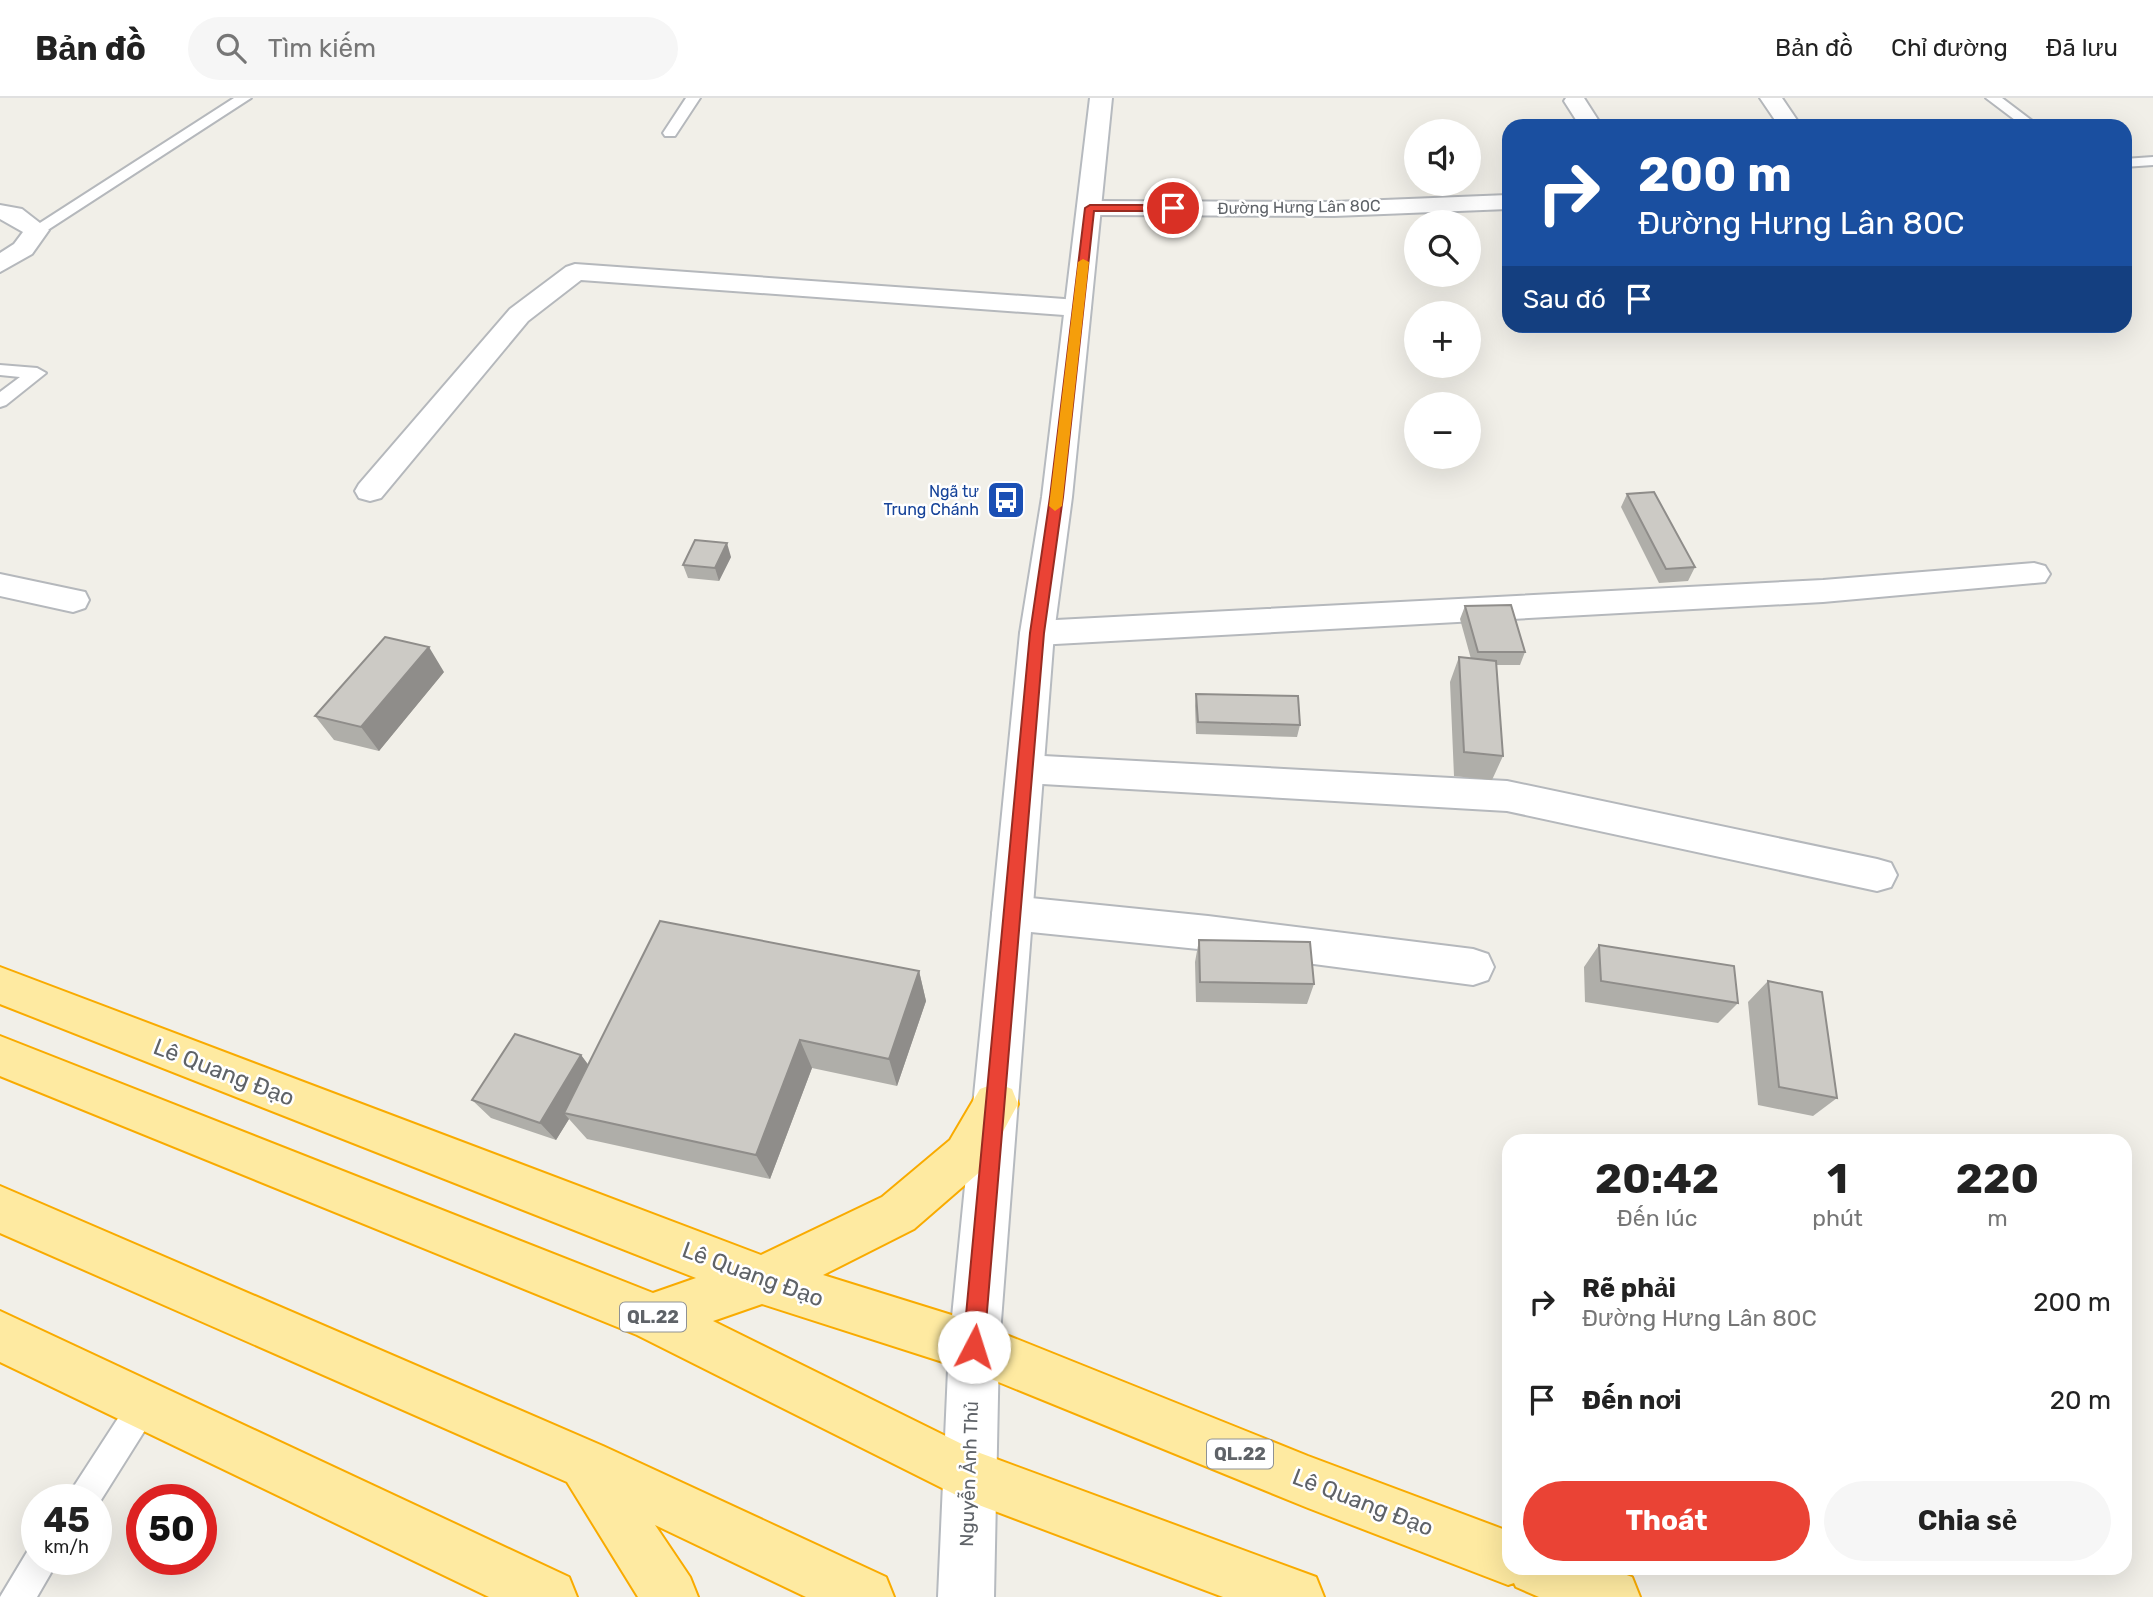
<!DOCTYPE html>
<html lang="vi">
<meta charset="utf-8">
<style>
body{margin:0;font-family:Rubik,sans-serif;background:#f6f6f6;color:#222;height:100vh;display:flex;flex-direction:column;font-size:26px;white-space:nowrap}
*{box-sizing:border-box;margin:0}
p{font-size:23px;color:#767676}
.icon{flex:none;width:38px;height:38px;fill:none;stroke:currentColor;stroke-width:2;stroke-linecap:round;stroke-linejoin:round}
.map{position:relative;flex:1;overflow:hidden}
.sheet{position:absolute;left:1502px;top:1036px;width:630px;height:441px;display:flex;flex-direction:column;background:#fff;border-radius:21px;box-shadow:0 7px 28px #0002}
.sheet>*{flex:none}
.guide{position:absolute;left:1502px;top:21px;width:630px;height:214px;border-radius:21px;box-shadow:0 7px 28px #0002;background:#1a4fa0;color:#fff;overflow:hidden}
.fabs{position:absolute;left:1404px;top:21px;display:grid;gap:14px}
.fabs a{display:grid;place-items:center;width:77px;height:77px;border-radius:50%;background:#fff;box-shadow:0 7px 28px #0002;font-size:35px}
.speed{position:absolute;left:21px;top:1386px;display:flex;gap:14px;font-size:35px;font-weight:700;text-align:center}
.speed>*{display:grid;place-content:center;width:91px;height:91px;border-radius:50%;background:#fff;box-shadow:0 7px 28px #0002;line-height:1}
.speed small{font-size:18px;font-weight:400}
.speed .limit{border:10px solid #d22;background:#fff;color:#111}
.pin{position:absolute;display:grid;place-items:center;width:60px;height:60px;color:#fff;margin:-30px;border:4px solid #fff;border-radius:50%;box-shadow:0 2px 7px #0007}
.me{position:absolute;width:77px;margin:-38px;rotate:5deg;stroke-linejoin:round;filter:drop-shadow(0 0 5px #0008)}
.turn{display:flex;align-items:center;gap:24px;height:147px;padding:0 21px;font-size:32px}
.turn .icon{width:91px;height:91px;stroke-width:2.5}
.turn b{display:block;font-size:49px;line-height:60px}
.then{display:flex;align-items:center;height:66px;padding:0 21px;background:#0003;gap:14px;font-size:26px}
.eta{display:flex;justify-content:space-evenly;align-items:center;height:119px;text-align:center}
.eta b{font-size:42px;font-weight:700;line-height:49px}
.action{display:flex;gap:14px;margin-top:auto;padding:14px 21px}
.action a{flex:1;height:80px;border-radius:42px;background:#ea4335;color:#fff;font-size:28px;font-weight:700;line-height:80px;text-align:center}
.action a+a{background:#f6f6f6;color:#222}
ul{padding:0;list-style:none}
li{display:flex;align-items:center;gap:21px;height:98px;padding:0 21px}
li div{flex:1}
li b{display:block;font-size:26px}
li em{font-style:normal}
header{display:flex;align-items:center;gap:42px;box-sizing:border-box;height:98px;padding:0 35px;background:#fff;border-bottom:2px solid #e0e0e0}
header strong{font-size:33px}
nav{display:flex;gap:38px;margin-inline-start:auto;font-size:24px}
.search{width:490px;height:63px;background:#f6f6f6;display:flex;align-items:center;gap:18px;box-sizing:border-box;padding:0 24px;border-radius:38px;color:#767676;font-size:26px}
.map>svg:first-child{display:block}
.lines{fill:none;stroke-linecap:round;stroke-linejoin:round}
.service-casing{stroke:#b5b8bc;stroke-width:4}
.minor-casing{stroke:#b5b8bc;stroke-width:4}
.tertiary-casing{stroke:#b5b8bc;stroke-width:4}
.secondary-casing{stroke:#b6babf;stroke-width:4}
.trunk-casing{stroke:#f9ab00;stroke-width:4}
.service{fill:#fff;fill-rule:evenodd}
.minor{fill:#fff;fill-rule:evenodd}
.tertiary{fill:#fff;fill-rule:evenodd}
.secondary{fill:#fff;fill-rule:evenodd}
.trunk{fill:#feeaa1;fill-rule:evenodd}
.wall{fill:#afaea9}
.shaded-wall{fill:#8f8d8a}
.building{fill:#cccac5;stroke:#8f8d8a;stroke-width:2}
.route{fill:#ea4335;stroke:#982c22;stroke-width:2}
.slow{fill:#f59e0b}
.labels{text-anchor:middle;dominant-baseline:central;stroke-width:5;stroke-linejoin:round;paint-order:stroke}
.far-street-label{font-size:16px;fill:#5f6368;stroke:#fff}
.far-transit-label{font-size:16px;fill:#164399;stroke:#fff;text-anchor:end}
.shield{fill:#fff;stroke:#8f9295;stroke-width:2}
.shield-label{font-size:18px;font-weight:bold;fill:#5f6368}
.street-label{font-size:19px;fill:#5f6368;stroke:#fff}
.near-street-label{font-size:23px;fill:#5f6368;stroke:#fff}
</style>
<header>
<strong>Bản đồ</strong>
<div class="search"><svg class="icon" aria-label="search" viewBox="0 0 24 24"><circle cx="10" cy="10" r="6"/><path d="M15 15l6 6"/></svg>Tìm kiếm</div>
<nav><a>Bản đồ</a><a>Chỉ đường</a><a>Đã lưu</a></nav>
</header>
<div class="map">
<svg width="2153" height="1499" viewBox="0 0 2153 1499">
<rect width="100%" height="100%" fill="#f1efe8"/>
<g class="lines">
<defs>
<path id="service" d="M234,0h17l-208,135 -6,2 -8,-5z
M686,0h14l-25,38h-10l-2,-3z
M1986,0h16l37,28h-16z
M2153,59v8l-29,2v-8z
M0,267l37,3 9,5 -40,32 -6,2v-15l20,-15 -20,-2z
M146,1289l11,5 5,11 -66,105v-8h-31l70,-108z
M37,1446v15h22l-22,38h-37l30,-50z"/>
<path id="minor" d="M1566,0h18l18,28h-22l-16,-25z
M1760,0h22l19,28h-22z
M1508,97v14l-174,7 -244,-1 -9,-2 -3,-5 3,-5 9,-2 244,1z
M575,166l503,36 9,2 4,6 -4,6 -9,2 -497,-36 -53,41 -147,177 -11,3 -11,-3 -4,-7 4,-7 151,-175 56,-42z
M2034,465l11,3 5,8 -5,8 -222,20 -786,43 -12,-3 -5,-9 5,-9 12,-3 786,-41z
M0,476l85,18 4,8 -4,8 -12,4 -73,-16z
M1025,657l482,26 370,78 14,4 6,12 -6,12 -14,4 -370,-80 -482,-28 -13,-4 -5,-10 5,-10z
M1012,798l196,20 265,33 15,5 6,13 -6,13 -15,5 -265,-35 -196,-20 -14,-5 -6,-12 6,-12z"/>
<path id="tertiary" d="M0,107l22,4 27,21 -17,24 -32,18v-19l14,-9 9,-12 -23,-13z"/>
<path id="secondary" d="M1090,0h22l-40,399 -18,136 -55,714 -5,250h-56l11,-250 71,-714 22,-136z"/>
<path id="trunk" d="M0,869l761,288 121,-58 68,-57 30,-51 16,-6 16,6 6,15 -36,66 -68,59 -91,46 151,47 334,134 200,75v37h100l24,9 8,20h-101l-23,-10 -2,-4 -6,2 -200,-77 -334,-136 -212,-68 -49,17 267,132 336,124 8,20h-101l-255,-96 -331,-166 -637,-259v-40l653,257 43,-15 -696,-274z
M0,1088l603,260 283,131 8,20h-88l-151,-72 35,52 8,20h-60l-71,-115 -567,-249z
M0,1213l569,266 8,20h-88l-489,-235z"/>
</defs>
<use href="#service" class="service-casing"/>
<use href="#minor" class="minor-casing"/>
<use href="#tertiary" class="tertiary-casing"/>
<use href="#secondary" class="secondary-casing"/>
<use href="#trunk" class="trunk-casing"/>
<use href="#service" class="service"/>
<use href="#minor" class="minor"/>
<use href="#tertiary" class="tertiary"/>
<use href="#secondary" class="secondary"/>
<use href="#trunk" class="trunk"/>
</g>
<path class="wall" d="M1627,396l68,73 -7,14 -29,2 -38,-76z
M731,459l-12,24 -31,-3 -5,-13z
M1465,508l60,46 -5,13h-24l7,91 -11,24 -38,-4 -4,-94 9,-25 12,2 -11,-40z
M444,574l-65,79 -45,-11 -19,-24z
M1196,596l104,31 -3,12 -101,-3 -1,-28z
M1199,842l115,44 -7,20 -111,-2 -1,-40z
M1599,847l139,58 -20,20 -133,-21 -1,-35z
M919,873l7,30 -29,85 -85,-18 -42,111 -183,-40 -18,-20 -13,21 -65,-22 -19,-18 109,-45 7,10z
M1768,883l69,117 -24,18 -55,-11 -10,-103z"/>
<path class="shaded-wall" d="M727,445l4,14 -12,24 -4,-13z
M429,549l15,25 -65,79 -18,-24z
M919,873l7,30 -29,85 -8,-27z
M800,942l12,28 -42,111 -14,-24z
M581,957l15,20 -32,38 5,6 -13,21 -16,-17z"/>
<path class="building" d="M1654,394l41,75 -29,2 -39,-75z
M695,442l32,3 -12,25 -32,-3z
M1511,507l14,47h-47l-13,-46z
M385,539l44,10 -68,80 -46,-11z
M1459,559l37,4 7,95 -39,-4z
M1196,596l102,2 2,29 -102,-3z
M660,823l259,50 -30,88 -89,-19 -44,115 -192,-42z
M1199,842l111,2 4,42 -114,-2z
M1599,847l135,21 4,37 -137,-22z
M1768,883l54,11 15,106 -58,-11z
M515,936l66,21 -41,68 -68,-23z"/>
<path class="route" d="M1090,107h83l5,3 -5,3h-79l-31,286 -19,136 -60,714 -3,7 -7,3 -8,-3 -3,-7 67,-714 20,-136 35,-289z"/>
<path class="slow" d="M1083,161l6,3 -27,244 -7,5 -6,-5 29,-244z"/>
<defs>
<symbol id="bus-square" viewBox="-11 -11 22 22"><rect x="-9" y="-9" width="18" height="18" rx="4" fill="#1a4fb4" stroke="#fff"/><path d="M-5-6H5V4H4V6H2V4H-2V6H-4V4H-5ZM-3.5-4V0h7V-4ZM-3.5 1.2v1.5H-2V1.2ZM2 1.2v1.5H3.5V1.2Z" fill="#fff"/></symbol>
</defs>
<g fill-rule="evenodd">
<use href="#bus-square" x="984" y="380" width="44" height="44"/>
</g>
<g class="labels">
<g class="far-street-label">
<text transform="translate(1299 109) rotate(-1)">Đường Hưng Lân 80C</text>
</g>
<g class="far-transit-label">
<text x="979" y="393">Ngã tư<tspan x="979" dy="18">Trung Chánh</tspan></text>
</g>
<g class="shield">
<rect x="620" y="1204.5" width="66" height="29" rx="5"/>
<rect x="1207" y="1341.5" width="66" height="29" rx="5"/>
</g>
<g class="shield-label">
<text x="653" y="1219">QL.22</text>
<text x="1240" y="1356">QL.22</text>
</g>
<g class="street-label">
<text transform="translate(969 1376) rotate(-88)">Nguyễn Ảnh Thủ</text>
</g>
<g class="near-street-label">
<text transform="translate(224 974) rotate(21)">Lê Quang Đạo</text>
<text transform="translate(753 1176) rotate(20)">Lê Quang Đạo</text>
<text transform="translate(1363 1404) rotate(21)">Lê Quang Đạo</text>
</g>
</g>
</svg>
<div class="fabs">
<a><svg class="icon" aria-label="sound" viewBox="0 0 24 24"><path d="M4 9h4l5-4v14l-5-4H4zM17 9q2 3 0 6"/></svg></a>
<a><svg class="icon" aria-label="search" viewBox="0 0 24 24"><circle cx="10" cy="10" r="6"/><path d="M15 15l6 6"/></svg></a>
<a>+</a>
<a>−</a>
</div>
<div class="speed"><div>45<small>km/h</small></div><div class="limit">50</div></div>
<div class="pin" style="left:1173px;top:110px;background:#d93025"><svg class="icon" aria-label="arrive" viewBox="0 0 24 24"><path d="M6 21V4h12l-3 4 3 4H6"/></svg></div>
<svg class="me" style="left:974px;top:1249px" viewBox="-20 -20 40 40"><circle r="19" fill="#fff"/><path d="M0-13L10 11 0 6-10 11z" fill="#ea4335"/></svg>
<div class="guide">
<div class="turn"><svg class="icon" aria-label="right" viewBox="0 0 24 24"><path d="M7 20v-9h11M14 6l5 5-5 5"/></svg><div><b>200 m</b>Đường Hưng Lân 80C</div></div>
<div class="then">Sau đó<svg class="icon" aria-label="arrive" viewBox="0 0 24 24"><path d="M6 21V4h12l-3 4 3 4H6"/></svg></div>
</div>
<section class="sheet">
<div class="eta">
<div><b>20:42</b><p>Đến lúc</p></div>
<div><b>1</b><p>phút</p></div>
<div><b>220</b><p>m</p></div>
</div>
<ul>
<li><svg class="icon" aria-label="right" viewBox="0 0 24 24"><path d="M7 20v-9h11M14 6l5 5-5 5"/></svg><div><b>Rẽ phải</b><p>Đường Hưng Lân 80C</p></div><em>200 m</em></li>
<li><svg class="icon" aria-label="arrive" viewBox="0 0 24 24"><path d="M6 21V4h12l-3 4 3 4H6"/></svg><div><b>Đến nơi</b></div><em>20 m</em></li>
</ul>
<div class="action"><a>Thoát</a><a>Chia sẻ</a></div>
</section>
</div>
